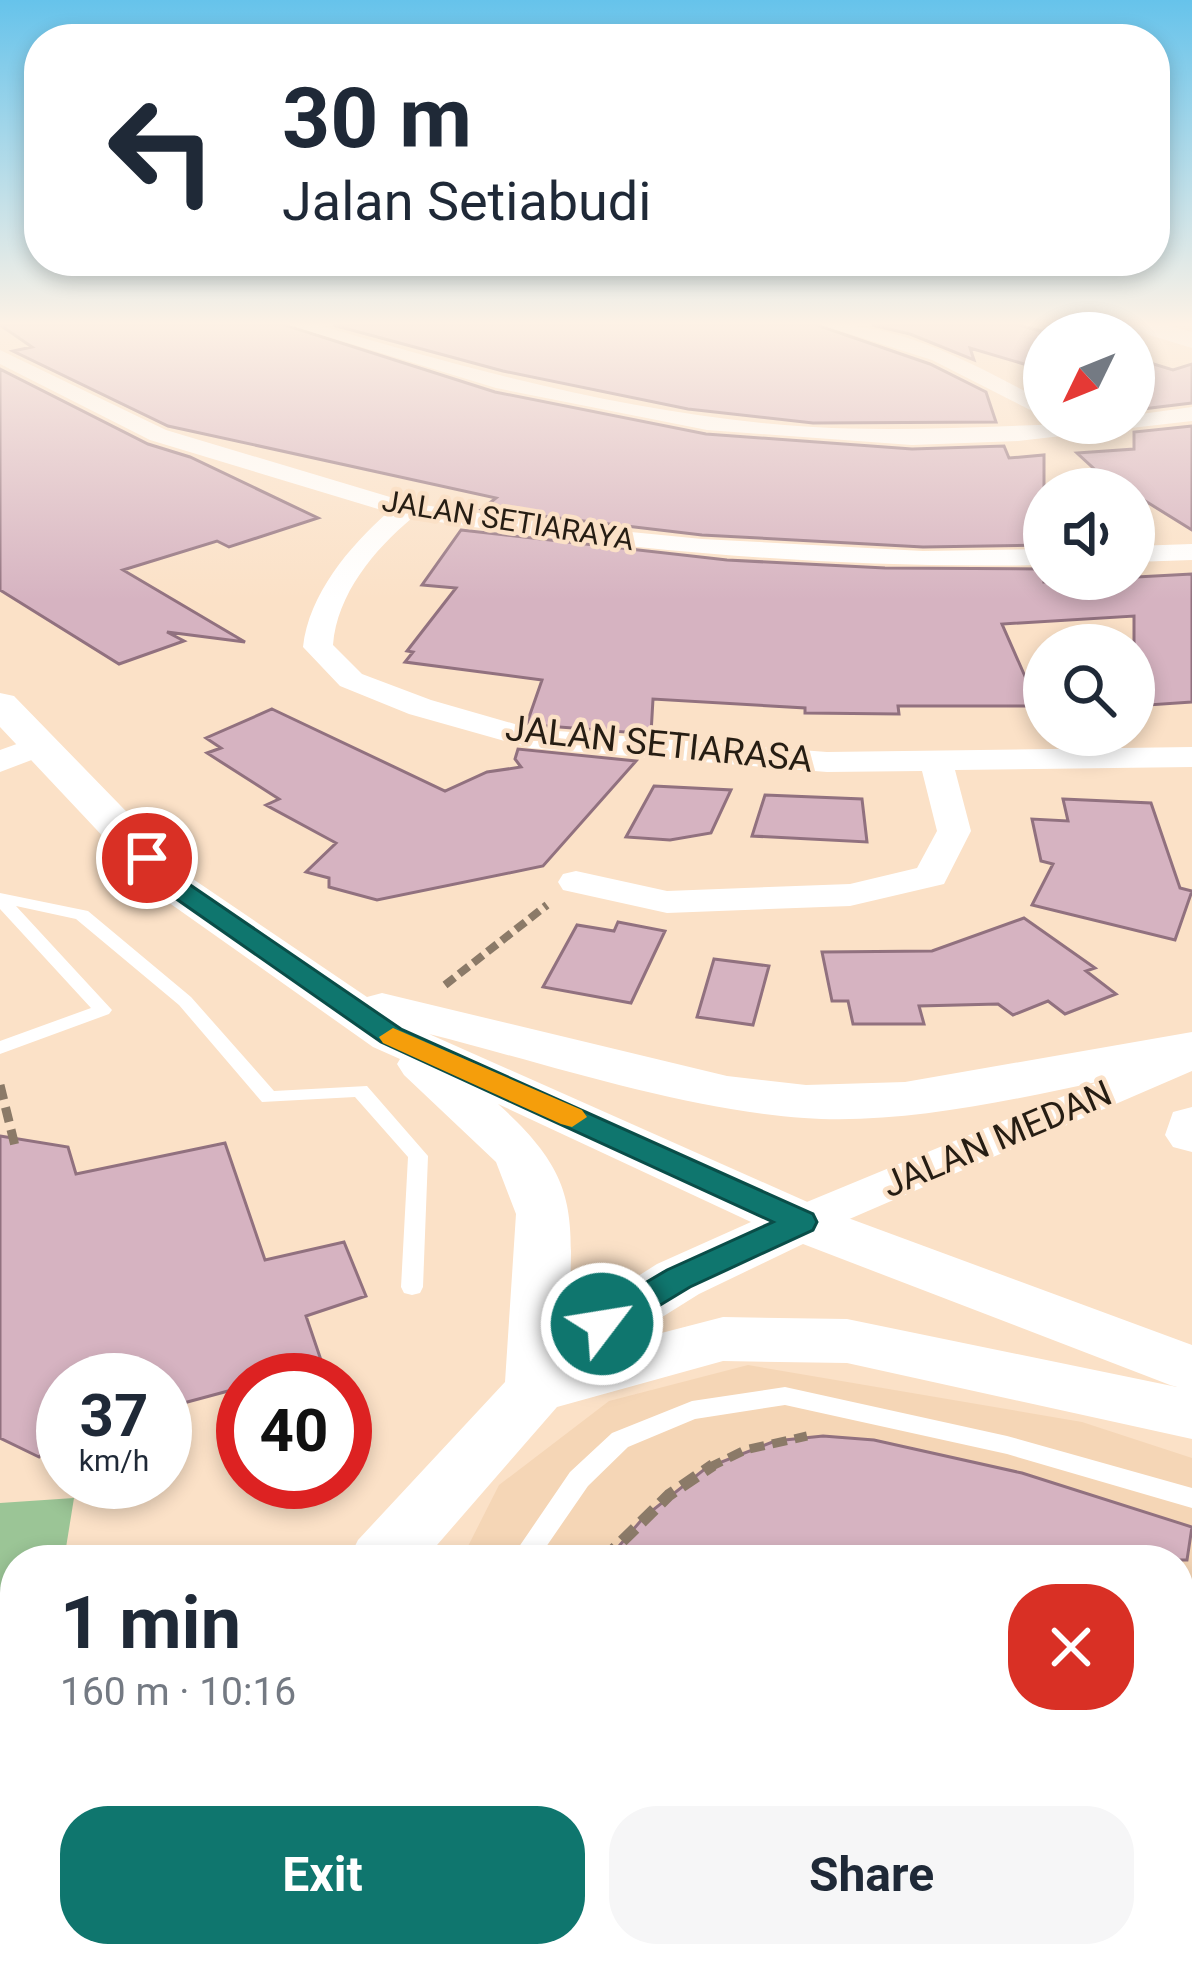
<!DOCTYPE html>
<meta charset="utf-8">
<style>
body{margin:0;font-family:Roboto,sans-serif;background:#f6f6f7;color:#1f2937;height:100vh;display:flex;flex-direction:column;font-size:45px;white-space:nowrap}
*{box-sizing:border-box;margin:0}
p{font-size:39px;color:#747a83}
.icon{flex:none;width:66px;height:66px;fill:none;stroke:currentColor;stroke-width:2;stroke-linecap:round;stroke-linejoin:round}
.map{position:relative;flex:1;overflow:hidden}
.sheet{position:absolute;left:0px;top:1545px;width:1194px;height:423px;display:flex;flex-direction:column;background:#fff;border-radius:48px 48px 0 0;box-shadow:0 6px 18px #0003}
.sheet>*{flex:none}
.guide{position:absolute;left:24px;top:24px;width:1146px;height:252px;border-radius:48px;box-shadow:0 6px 18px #0003;background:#fff;color:#1f2937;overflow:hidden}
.needle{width:78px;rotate:227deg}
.tools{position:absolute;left:1023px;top:312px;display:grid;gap:24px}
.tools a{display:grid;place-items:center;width:132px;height:132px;border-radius:50%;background:#fff;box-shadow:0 6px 18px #0003;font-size:60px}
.speed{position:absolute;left:36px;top:1353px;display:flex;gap:24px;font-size:60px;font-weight:700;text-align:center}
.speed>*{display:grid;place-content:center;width:156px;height:156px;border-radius:50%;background:#fff;box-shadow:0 6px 18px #0003;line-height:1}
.speed small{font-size:30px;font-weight:400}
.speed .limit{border:18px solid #d22;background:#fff;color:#111}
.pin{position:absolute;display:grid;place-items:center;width:102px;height:102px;color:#fff;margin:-51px;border:6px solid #fff;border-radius:50%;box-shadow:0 3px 12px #0007}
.me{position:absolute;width:132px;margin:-66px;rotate:59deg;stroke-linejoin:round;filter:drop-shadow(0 0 9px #0008)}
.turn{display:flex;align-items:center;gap:42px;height:252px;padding:0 60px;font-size:54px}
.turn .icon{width:156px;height:156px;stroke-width:2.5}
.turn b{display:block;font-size:84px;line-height:102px}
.round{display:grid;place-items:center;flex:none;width:126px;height:126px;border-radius:48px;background:#f6f6f7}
.summary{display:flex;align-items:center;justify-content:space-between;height:204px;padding:0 60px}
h1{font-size:72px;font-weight:700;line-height:90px}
.action{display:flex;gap:24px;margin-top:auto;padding:24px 60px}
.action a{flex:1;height:138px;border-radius:48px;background:#0f766e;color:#fff;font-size:48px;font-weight:700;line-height:138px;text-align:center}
.action a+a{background:#f6f6f7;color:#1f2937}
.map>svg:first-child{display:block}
.built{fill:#f5d6b6}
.green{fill:#9bc596}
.building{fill:#d6b3c1;stroke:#91717f;stroke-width:3}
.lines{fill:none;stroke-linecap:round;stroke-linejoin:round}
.path-far2{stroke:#8b7a68;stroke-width:8;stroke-dasharray:12 6;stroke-linecap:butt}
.path-far1{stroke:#8b7a68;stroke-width:9;stroke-dasharray:15 8;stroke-linecap:butt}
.path{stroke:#8b7a68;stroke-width:12;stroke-dasharray:18 9;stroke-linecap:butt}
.service{fill:#fff;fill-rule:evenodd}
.minor{fill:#fff;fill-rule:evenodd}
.tertiary{fill:#fff;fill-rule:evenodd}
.route{fill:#0f766e;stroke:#0a4d48;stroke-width:3}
.slow{fill:#f59e0b}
.labels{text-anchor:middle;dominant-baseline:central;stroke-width:9;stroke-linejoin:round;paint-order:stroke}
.far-street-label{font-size:30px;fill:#261d13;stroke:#fbe1c7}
.street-label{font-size:36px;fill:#261d13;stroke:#fbe1c7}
</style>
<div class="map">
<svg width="1192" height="1967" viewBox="0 0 1192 1967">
<rect width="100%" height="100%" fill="#fbe1c7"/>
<path class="built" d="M748,1365l334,57 110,36v509h-808v-14h795v-393h-718l38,-75 110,-84z"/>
<path class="green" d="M74,1498l-10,62h-49v75l-15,1v-133z"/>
<path class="building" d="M0,325h285l210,67 211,42 206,15 92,-3 5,12 35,-3v90l-121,2 -221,-12 -220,-26 14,-11 -328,-72 -155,-75 19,-4z
M333,325h484l113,39 56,28 10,30 -183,1 -125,-14 -185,-38z
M872,325h147l25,7v38l-74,-22 4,12 -64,-26z
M1134,358l39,12 19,-6v39l-58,7z
M0,369l148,75 42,13 128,61 -89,29 -12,-6 -94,29 122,72 -78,-10 17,9 -65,23 -119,-74z
M1192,426v104l-58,-36v-5l-20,-2 -37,-34 57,-4v-17z
M461,530l266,30 158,8 159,1v13l148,-8v128l-58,4v-90l-132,8 36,82h-140l1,8 -94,-1v-5l-152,-9 -2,35 -118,-9 -6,-2 15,-43 -137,-18 8,-10 -6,-1 49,-63 -34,-3z
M272,709l173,82 42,-19 34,-5 -6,-8 3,-10 118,12 -93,105 -166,34 -48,-13v-9l-23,-6 30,-29 -70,-38 13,-6 -72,-46 14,-5 -15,-10z
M654,786l77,4 -20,43 -41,7 -44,-3z
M765,795l97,4 5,43 -115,-6z
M1063,799l88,4 29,85 12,3 -17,49 -143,-35 21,-41 -12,-3 -9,-42 36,2z
M1024,918l71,50 -9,3 30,23 -51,20 -17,-13 -35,14 -15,-11 -79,2 5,18h-71l-5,-23h-16l-10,-49 110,-1z
M618,922l47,9 -34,72 -88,-16 34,-62 37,6z
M714,959l55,7 -16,59 -56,-8z
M0,1136l68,11 8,27 149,-31 40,117 79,-18 22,54 -60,20 17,50 -53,14h-27v7l-78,21v-28h-102v50l-24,27 -39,-19z
M823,1436l51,4 148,33 170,54 -5,33h-580l37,-43 62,-49 69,-27z"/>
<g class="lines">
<path class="path-far2" d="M445,985l102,-80"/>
<path class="path-far1" d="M0,1085l15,61
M708,1468l37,-18 62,-14"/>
<path class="path" d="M603,1560l66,-65 44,-30
M1179,1676l13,-60
M0,1870l15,1
M531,1953l4,14
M128,1967l4,-14
M1029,1967l23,-14"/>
<path class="service" d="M0,893l88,18 103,86 83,94 93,-5 61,70 -5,131 -3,6 -8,2 -8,-2 -3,-6 7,-130 -53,-60 -93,5 -83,-97 -103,-86 -60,-13 96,104 -3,4 -109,40v-13l91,-33 -91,-99z
M785,1387l222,49 185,52v20l-185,-54 -222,-49 -90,14 -67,28 -40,39 -51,74h-27l60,-88 42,-39 80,-32z
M1192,1763v47l-13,-5v-32l3,-6z
M440,1953h30l1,14h-30z"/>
<path class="minor" d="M289,325h30c161,48 325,92 494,102 107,6 214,-4 321,-4v-8l58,-8v14l-174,20 -106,4 -205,-15 -211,-42z
M821,325c79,-4 155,41 223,76v16l-112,-57z
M0,350l166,80 244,73 150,22 142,14 221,12 121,-2v16c-212,4 -422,-15 -632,-47 -38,32 -75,76 -79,127l29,29 69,26 101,29 295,23 365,-5v20l-237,3 16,61 -27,53 -94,22 -183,7 -104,-23 -5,-8 5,-8 13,-3 91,20 183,-7 67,-16 20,-37 -15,-60 -95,1 -297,-24 -121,-34 -69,-28 -37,-39c6,-53 46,-100 85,-135l-238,-72 -150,-76z
M1192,544v16l-58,2v-16z
M39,736l11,3 5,7 -5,7 -50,19v-22z
M1192,1043v28l-375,162 -16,5 -16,-5 -7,-11 7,-11z"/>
<path class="tertiary" d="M1130,325h37l25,7v16l-59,-18z
M0,693l14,3 176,181 177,120 15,-4 345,83 79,9 99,-3 287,-50v30c-120,23 -267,65 -388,56 -121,-8 -256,-54 -375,-84l392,174 371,137v94l-345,-76 -124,-2 -166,46 -133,153h-76l10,-20 147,-158 11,-168 -20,-52 -92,-87 -7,-11 3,-5 -27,-12 -215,-152 -158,-168zM498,1104l253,118 -94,42 -88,56c3,-105 13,-141 -71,-216zM803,1244l367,141 7,2 -330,-68 -124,-2 -104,27 80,-50z
M1192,1107v45l-19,-5 -8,-12 8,-23z
M207,1953h82l-3,14h-82z"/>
</g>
<linearGradient id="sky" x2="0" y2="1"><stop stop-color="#66c3eb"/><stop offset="0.54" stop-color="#fdf2e6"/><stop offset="1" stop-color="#fdf2e6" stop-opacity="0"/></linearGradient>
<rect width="1192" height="600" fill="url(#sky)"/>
<path class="route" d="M147,850l8,2 28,28 218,149 412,185 4,8 -4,8 -123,57 -76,46 -12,4 -13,-4 -5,-9 5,-8 78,-46 106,-48 -392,-180 -216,-151 -31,-33z"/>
<path class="slow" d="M393,1028l189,82 5,7 -15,10 -11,-3 -178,-81 -4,-6z"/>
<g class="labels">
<g class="far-street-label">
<text transform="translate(508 520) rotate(9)">JALAN SETIARAYA</text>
</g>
<g class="street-label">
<text transform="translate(659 744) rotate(6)">JALAN SETIARASA</text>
<text transform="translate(997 1139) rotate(-23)">JALAN MEDAN</text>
</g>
</g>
</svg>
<div class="tools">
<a><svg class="needle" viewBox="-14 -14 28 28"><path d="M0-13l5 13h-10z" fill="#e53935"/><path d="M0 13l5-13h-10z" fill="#747a83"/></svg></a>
<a><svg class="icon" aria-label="sound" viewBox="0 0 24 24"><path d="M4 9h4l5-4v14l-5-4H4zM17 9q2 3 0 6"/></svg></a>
<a><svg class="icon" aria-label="search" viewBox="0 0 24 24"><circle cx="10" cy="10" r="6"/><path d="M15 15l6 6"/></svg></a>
</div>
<div class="speed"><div>37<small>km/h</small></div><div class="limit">40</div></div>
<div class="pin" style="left:147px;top:858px;background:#d93025"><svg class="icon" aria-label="arrive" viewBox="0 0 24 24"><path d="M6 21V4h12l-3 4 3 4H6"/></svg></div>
<svg class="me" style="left:602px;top:1324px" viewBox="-20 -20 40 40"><circle r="17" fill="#0f766e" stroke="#fff" stroke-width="3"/><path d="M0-11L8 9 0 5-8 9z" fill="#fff"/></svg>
<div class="guide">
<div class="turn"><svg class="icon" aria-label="left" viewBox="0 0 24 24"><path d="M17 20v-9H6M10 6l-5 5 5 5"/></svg><div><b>30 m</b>Jalan Setiabudi</div></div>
</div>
<section class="sheet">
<div class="summary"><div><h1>1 min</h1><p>160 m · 10:16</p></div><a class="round" style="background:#d93025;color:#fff"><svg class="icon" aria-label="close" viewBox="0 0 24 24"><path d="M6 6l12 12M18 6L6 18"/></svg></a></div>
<div class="action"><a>Exit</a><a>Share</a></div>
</section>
</div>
